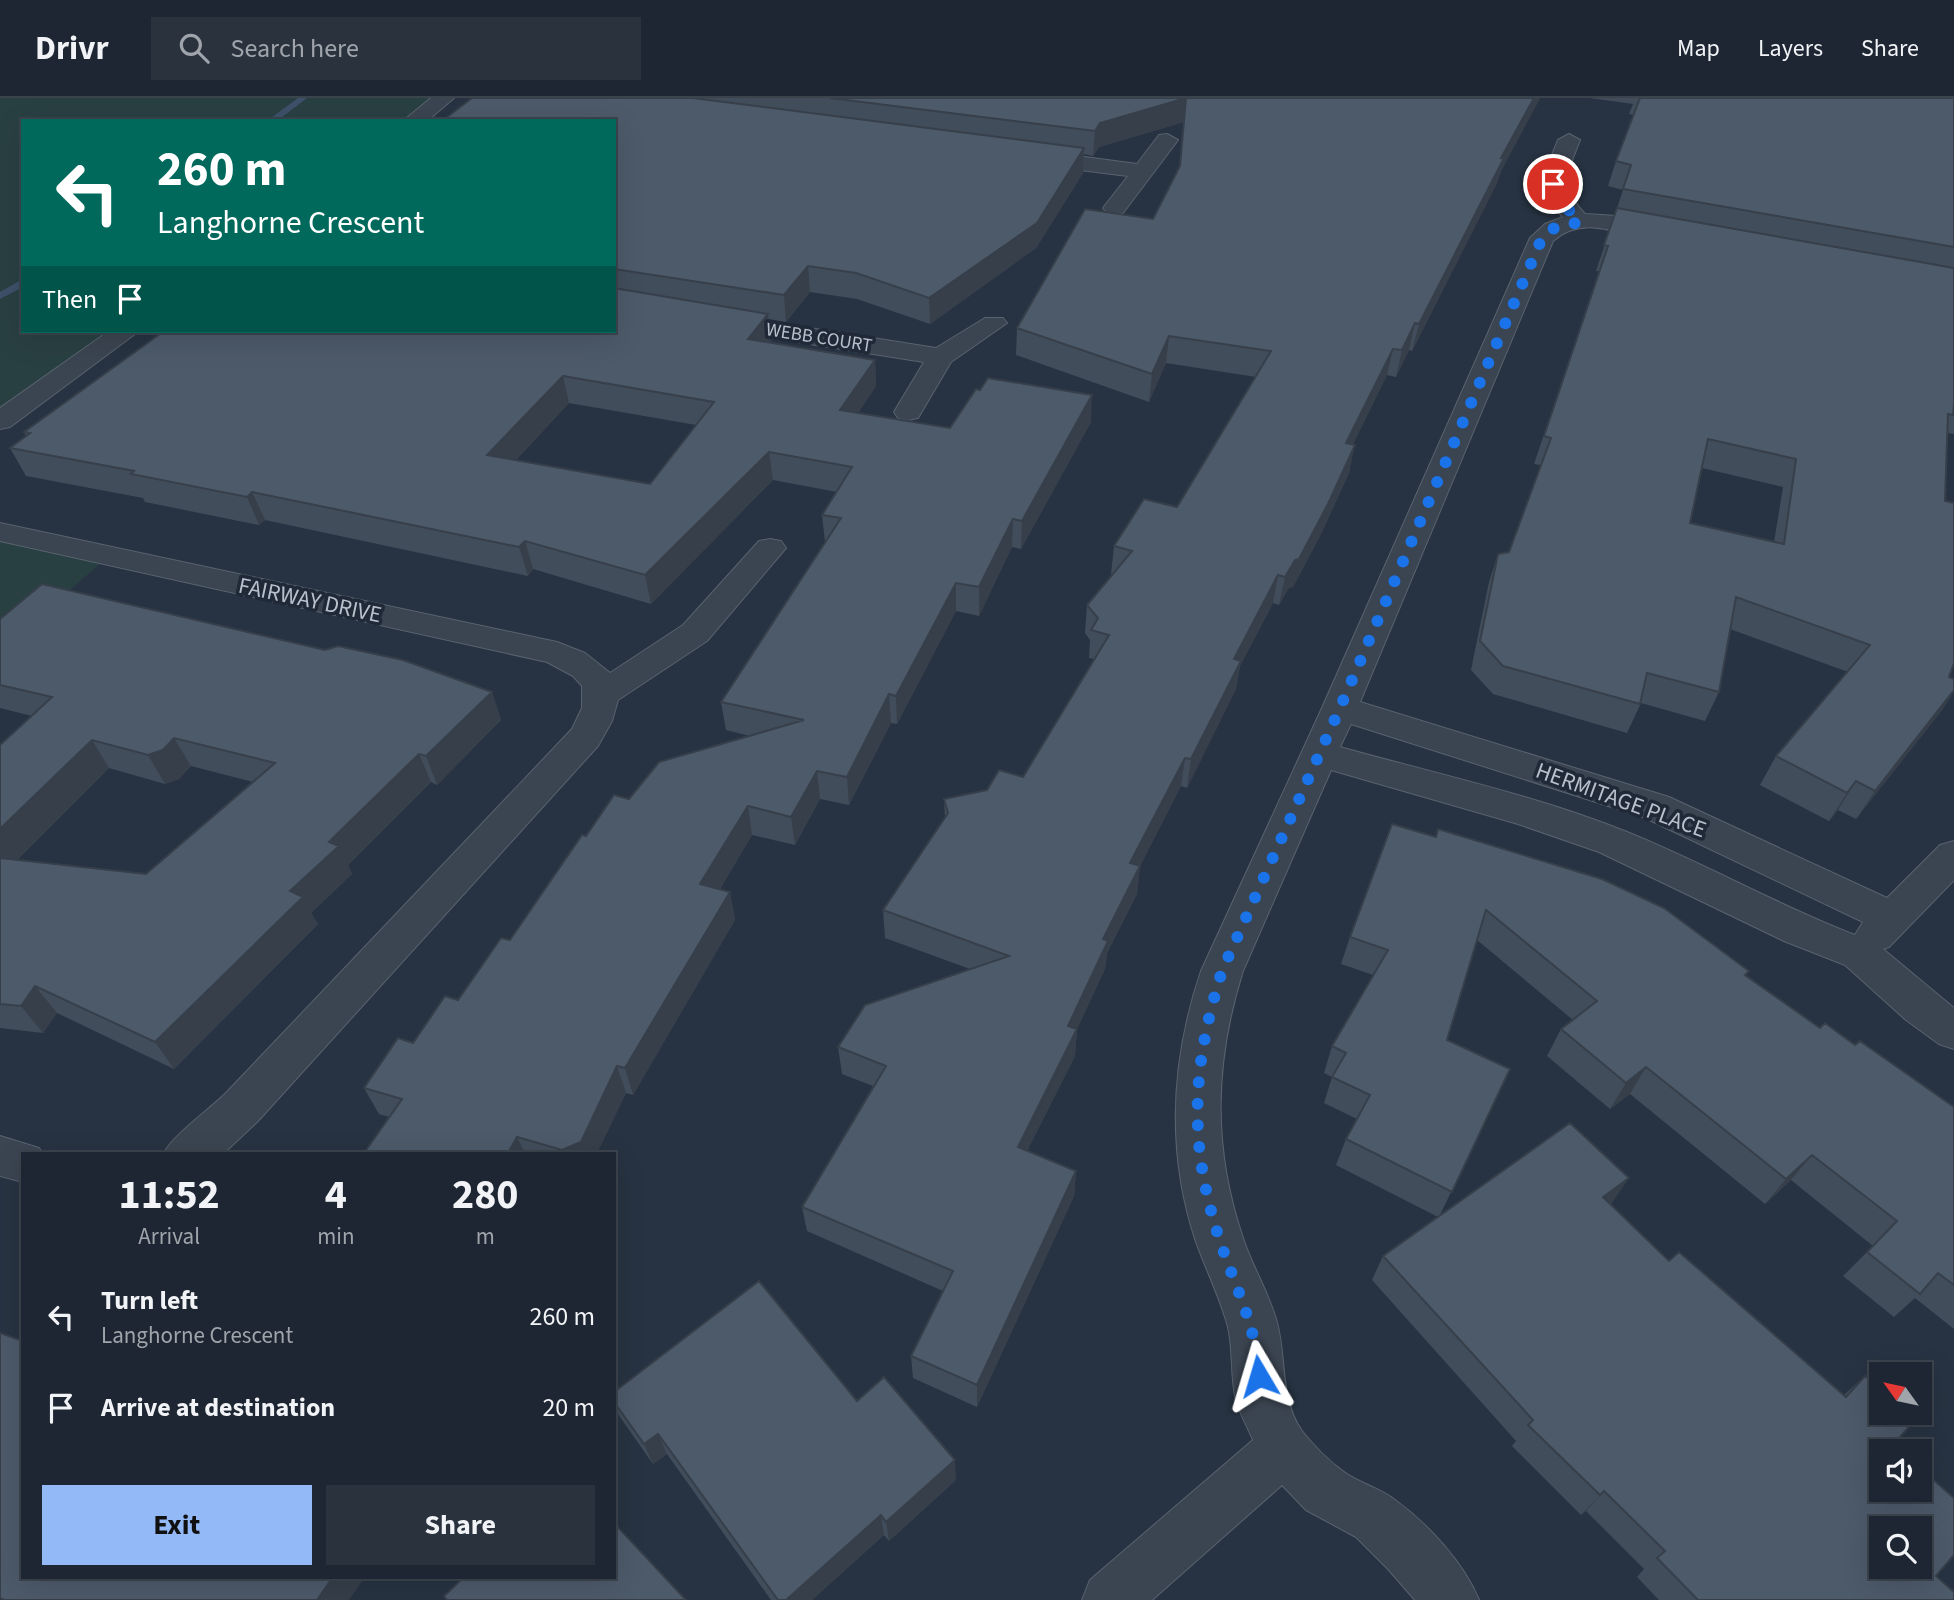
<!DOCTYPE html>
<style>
body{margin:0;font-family:"Source Sans 3",sans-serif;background:#2a323e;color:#f1f3f6;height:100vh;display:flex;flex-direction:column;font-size:26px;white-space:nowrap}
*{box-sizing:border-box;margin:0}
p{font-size:23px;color:#a0a5ac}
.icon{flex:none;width:38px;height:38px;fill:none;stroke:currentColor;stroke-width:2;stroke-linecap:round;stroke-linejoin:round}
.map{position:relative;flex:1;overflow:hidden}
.details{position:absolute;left:21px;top:1054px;width:595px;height:427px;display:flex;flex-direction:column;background:#1d2632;border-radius:0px;box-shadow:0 7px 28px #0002,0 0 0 2px #3b434d}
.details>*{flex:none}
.hud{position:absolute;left:21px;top:21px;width:595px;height:214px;border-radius:0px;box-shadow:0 7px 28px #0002,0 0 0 2px #3b434d;background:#00695c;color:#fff;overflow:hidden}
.needle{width:46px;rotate:303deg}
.controls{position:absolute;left:1869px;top:1264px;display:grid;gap:14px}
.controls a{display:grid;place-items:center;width:63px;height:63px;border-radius:0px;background:#1d2632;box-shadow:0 7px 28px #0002,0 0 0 2px #3b434d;font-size:35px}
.pin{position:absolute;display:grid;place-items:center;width:60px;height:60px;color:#fff;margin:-30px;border:4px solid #fff;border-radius:50%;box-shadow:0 2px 7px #0007}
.me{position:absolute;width:77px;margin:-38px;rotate:353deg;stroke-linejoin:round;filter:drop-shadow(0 0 5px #0008)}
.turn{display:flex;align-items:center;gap:24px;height:147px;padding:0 21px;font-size:32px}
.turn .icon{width:91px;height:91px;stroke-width:2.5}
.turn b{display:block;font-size:49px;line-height:60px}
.then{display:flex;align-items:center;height:66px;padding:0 21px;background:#0003;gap:14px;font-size:26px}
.eta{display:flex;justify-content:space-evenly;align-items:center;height:119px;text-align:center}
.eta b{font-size:42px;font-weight:700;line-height:49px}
.primary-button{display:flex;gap:14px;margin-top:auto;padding:14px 21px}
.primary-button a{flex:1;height:80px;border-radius:0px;background:#93b9f6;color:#111;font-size:28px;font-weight:700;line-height:80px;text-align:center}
.primary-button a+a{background:#2a323e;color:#f1f3f6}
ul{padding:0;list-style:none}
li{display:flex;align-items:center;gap:21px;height:91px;padding:0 21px}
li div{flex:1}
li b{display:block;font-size:26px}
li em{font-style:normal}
header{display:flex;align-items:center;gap:42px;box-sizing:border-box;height:98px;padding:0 35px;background:#1d2632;border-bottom:2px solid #3b434d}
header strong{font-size:33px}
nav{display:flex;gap:38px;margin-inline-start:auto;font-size:24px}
.search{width:490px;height:63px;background:#2a323e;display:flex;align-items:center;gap:18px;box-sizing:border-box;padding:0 24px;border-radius:0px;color:#a0a5ac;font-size:26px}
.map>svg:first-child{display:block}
.green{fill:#294043}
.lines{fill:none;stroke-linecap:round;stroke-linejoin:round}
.stream{fill:#3e506a;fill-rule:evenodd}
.minor-casing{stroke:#59636f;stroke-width:2}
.minor{fill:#3b4551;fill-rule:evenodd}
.wall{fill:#424d5b;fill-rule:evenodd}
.shaded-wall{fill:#363f4a}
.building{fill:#4d5a6a;stroke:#363f4a;stroke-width:2;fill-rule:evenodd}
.route{stroke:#1a73e8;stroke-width:12;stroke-dasharray:0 21.6}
.labels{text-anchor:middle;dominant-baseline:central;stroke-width:7;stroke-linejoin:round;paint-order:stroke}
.far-street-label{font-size:19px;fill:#b8c0cb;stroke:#202937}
.street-label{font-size:23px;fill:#b8c0cb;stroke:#202937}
</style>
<header>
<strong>Drivr</strong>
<div class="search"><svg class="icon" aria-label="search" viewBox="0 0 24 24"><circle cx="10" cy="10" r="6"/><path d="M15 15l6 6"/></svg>Search here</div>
<nav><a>Map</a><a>Layers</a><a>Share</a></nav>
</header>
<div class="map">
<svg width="1954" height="1502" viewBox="0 0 1954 1502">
<rect width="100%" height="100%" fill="#273342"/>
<path class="green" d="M0,0h444l-31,23h-390v210h103l-126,90z
M0,434l109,24 -109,95z"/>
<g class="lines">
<path class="stream" d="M298,0h9l-30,23h-10z
M23,181v8l-23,12v-7z"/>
<defs>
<path id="minor" d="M431,0h23l-27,23h-24z
M1167,36l11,6 -55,73h-16l-4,-5 25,-32 -96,-12 -11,-7 11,-7 105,14 22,-29z
M1569,36l11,6c-13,34 -22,45 5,74l32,2 54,12 4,5 -4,5c-38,10 -78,-31 -118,3l-193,461 309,95 218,101 53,-53 14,-4v39l-65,67 -6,2 71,59v41l-15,-5 -33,-24 -61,-55 -61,-24 -185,-89 -81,-28 -187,-54 -88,201c-29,92 -31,178 1,270 9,26 24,51 32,78 11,36 3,80 26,112 11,14 28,31 42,41 15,11 36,16 51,28 33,24 69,63 84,100h-64l-27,-31 -32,-32 -50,-27 -24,-25 -130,115h-70l8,-20 163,-140c-6,-14 -15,-30 -18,-44 -5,-26 -1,-54 -10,-79 -8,-26 -20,-50 -29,-75 -30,-90 -25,-182 5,-271l121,-263 208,-470 15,-14 18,-7c-27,-31 -19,-42 -5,-77zM1351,626l292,93 220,105 -8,13c-78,-30 -151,-72 -228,-103 -92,-37 -191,-58 -287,-85z
M614,199l322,51 49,-30h18l4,5 -56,39 -33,56 -10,2 -10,-2 -4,-6 30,-50 -310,-49z
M109,233h30l-129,96 -10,2v-21z
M0,425l557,119 28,11 25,20 73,-48 76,-84 11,-2 11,2 5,7 -79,93 -89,59 -6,21 -14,25 -340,375 -34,32h-60c8,-17 46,-44 62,-60l346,-364 10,-21v-22l-9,-10 -26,-14 -547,-121z
M0,1038l39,12 3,5h-19v29l-23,-6z"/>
</defs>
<use href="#minor" class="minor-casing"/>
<use href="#minor" class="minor"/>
</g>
<path class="wall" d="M472,0h1068l-39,73 -4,12 -85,168 -3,-1 -13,27 -9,-2 -34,69 -4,29 -27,59 -29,55 -4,1 -10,17 -6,-2 -33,63 -4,23 -49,99 -6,-2 -41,80 -3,28 -30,59 -2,16 -28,60 -2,27 -48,95 49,20 -2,25 -97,211 -64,-29 -2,-22 32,-65 -136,-60 -5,-24 71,-121 -31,-12 -4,-27 132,-78 -85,-31 -2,-28 62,-93 -1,-18 43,-9 36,-13 71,-118 -5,-1 1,-18 -5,-7 2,-28 26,-31h-2l3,-28 63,-39 79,-130 -90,-14 -17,39 -133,-47 1,-27 136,-109 27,-53 4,-44 -85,25 -6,9 -9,-2 -1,19 -47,75 -106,76 -73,-25 -47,-7 -24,30 -17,-3 2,21 -1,3 105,17 1,26 -18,27 92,15 141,-6 -70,127 -9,-2 -33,69 -23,-5 -59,113 -6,-1 -42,82 -29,-6 -25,46 -43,-10 -32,54 10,3 5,28 -102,175 -7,-2 -29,60h-233l25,-36 -10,-3 -15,-26 94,-88 52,-60 76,-104 43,-37 121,-63 -24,-6 -5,-28 104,-160 -3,-27 15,-23 -64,-12 -122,124 -118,-35 -5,7 -263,-56 -6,5 -114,-23 -2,-4 -117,-22 -16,-28 16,-12 -2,-4 590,-101v-210zM569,305l127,22 -46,59 -134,-24z
M1590,0h364v336l-7,-1 -2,68 4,176 5,2v12l-12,19 -86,109 -18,-9 -9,11 -69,-36 16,-29 72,-84 -118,-43 -11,63 -14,29 -64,-18 -14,30 -134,-39 -22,-24 18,-88 9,-28 11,-2 32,-87 -7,-1 65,-193h-3l27,-81 -15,-4 8,-25 18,-46 -5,-1 4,-10zM1702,370l81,19 -9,55 -84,-19z
M0,521l492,73 9,28 -64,65 -6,-3 -83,83 4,9 -41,39 7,11 -144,145 -117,-56 -14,20 -43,-5v-283l32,-29 -32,-8zM191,668l62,16 -107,92 -129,-14 92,-92 56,16 14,-5z
M1392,726l357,147 -3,5 74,52 35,17 99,62v222l-39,-31 -21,19 -51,-41 30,-30 -82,-66 -26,24 -135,-110 -20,15 -63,-53 14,-27 12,-9 -96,-80 -30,100 63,29 -70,146 172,-12 -2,1 59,57 175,134 21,-19 28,69 43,131 18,24h-295l-22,-23 7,-8 -58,-58 -5,4 -69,-69 4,-5 -144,-161 11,-24 55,-39 -102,-52 10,-26 11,-20 -33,-16 8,-26 -8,-4 8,-27 41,-71 -32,-11 9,-27z
M614,1294l243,9 99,79 -67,61 -5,-6 -72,65h-41l-104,-146 -14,10 -33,-47 -6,-12z"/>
<path class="shaded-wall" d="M1186,0l-2,24 -85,25 -6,9 2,-25 5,-8z
M1534,0h6l-39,73 -4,12 -85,168 7,-27 82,-166z
M1084,50l-1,25 -47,75 -106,76 -1,-26z
M808,168l2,26 -24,30 -2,-27z
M768,216l3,26 -20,26 -3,-27z
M1415,225l-6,27 -13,27 6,-27z
M1169,238l-3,27 -17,39 3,-28z
M1393,251l-6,26 -47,95 6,-27z
M875,262l1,26 -34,51 -2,-27z
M563,278l6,27 -74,79 -8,-27z
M1092,297l-1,27 -70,127 1,-28z
M1355,347l-6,28 -27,59 -29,55 -4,1 -10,17 6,-28z
M769,354l4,28 -122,124 -6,-29z
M252,394l13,28 -6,5 -12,-28z
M1013,421l-1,28 -33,69v-29z
M525,443l8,28 -5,7 -9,-29z
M1278,477l-5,28 -33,63 -4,23 -49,99 4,-29 43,-100z
M956,485v28l-59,113 -1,-28z
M1954,592l-12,20 -86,109 19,-28z
M492,594l9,28 -64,65 -11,-29z
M889,596l2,29 -42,82 -2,-28z
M174,640l17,28 -12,13 -14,5 -17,-29z
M92,642l17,28 -109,109v-48z
M419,656l12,28 -83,83 4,9 -41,39 7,11 -144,145 -19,-27 135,-151 39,-49z
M1185,660l-4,28 -54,105 3,-28z
M817,673l3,28 -25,46 -4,-28z
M1856,683l-18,29 -9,11 18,-28z
M748,708l4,29 -46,77 -6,-28z
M1140,768l-3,28 -30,59 -2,16 -34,73 6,-13 -2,27 -59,116 2,-25 85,-208z
M730,794l5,28 -102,175 -8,-27z
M35,888l22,27 -14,20 -22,-27z
M617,968l9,27 -29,60h-33l-2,-3z
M1646,969l-16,27 -20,15 16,-26z
M517,1039l8,16h-17z
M1812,1057l-21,25 -26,24 21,-25z
M1076,1073l-2,25 -97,211v-22z
M1629,1080l-17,25 -26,18 17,-24z
M658,1336l9,20 -14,10 -9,-20z
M955,1362l1,20 -67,61 -3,-19z
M1604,1393l-18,20 -5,4 19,-20z
M881,1417l3,20 -72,65h-26z
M333,1479h32l-16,23h-32z"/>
<path class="building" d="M472,0h221l391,50 -47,75 -108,75 -73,-25 -48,-7 -24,29 -170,-26v-148h-172z
M830,0h704l-33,60h3l-85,166 -4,-1 -13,27 -9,-1 -47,94 9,2 -27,59 -29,55 -4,1 -10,17 -7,-2 -44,84 7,2 -50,98 -6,-1 -55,105 10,3 -37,73 5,2 -40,85 9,3 -59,118 58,24 -99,214 -66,-29 42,-85 -151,-64 84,-141 -48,-19 27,-42 144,-49 -126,-46 65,-97 -4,-14 43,-9 12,-20 24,7 86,-142 -18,-5 7,-12 -11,-13 45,-54 -18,-5 30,-47 33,8 94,-156 -102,-15 -17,38 -135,-46 68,-119 68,10 27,-53 6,-68 -86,25 -5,8z
M1640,0h314v149l-331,-58 8,-24 -15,-4z
M1617,110l337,60v136l-1,11 -5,-1 -3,87 9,2v160l-5,14 5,2v11l-79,101 -19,-10 -9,12 -71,-37 94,-111 -134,-48 -17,95 -72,-19 -7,31 -137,-38 -23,-25 18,-87 11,-2 42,-114 -7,-2 64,-190 -4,-1zM1708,341l88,20 -12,85 -94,-21z
M614,190l154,26 -20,25 127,21 -35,50 110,18 26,-39 4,1 8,-12 104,17 -70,126 -9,-2 -34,68 -23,-4 -60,113 -7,-2 -42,83 -30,-6 -26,46 -43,-11 -48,78 30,8 -105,176 -8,-2 -36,76 -19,8 -45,-13 -9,16h-144l38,-54 -38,-11 34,-50 15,5 32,-47 13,4 43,-62 9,2 72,-105 4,1 28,-41 15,4 30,-37 145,-42 -83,-18 120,-184 -19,-3 30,-48 -83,-15 -124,123 -120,-34 -6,6 -267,-55 -5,5 -116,-23 3,-3 -124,-23 20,-15 -6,-1 140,-101h450zM563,278l151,26 -64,82 -163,-29z
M42,486l283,66 13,-4 65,14 89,32 -66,64 -7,-2 -90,88 10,4 -49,45 13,6 -148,145 -120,-56 -14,20 -21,-2v-146l146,16 129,-111 -101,-25 -11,12 -15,5 -56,-15 -92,89v-84l52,-48 -52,-12v-66z
M1392,726l44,13 2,-8 164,50 62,29 85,63 -4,4 75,53 5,-5 30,22 5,-4 94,66v178l-16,-12 -18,21 -53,-42 30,-31 -85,-66 -26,24 -140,-112 -20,16 -65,-54 36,-28 -111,-91 -39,130 63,29 -58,123 -106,-53 24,-44 -38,-18 14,-24 -14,-7 56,-96 -38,-13z
M1570,1025l59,55 -26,19 66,64 10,-9 167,145 19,-21 16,14v22h27l8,7 -23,26 7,6h-19v38h39v-21l34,30v57l-18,21 18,16v8h-256l-41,-42 8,-7 -61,-60 -4,4 -72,-70 5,-5 -150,-164zM1881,1430h39v38h-39z
M759,1183l98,120 27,-24 71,83 -69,62 -5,-7 -95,85h-8l-120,-166 -14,10 -30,-42v-10z
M0,1235l23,8v236h310l-16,23h-313l-4,-2z
M614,1425l72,77h-239l-3,-4 20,-19h150z"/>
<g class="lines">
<path class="route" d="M1259,1278c-3,-52 -24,-89 -40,-138 -31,-96 -27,-171 3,-267l118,-263 202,-470 10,-9 28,-7 -23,-25 -4,-13"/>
</g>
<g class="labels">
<g class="far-street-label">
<text transform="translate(819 240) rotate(9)">WEBB COURT</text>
</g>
<g class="street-label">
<text transform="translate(310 502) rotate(12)">FAIRWAY DRIVE</text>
<text transform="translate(1621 702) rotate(20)">HERMITAGE PLACE</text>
</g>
</g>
</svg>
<div class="controls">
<a><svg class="needle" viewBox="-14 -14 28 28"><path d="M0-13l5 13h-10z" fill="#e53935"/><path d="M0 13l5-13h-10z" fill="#a0a5ac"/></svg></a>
<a><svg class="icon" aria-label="sound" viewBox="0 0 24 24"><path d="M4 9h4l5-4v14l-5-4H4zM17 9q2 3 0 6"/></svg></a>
<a><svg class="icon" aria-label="search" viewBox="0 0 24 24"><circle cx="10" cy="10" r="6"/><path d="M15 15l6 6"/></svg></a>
</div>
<div class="pin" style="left:1553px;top:86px;background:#d93025"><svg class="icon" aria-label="arrive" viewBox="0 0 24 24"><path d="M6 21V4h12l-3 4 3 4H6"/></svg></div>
<svg class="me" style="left:1259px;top:1278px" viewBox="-20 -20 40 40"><path d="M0-17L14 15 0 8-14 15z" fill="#1a73e8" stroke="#fff" stroke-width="4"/></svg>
<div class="hud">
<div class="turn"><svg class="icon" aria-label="left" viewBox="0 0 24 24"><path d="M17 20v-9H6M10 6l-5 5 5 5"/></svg><div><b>260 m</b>Langhorne Crescent</div></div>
<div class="then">Then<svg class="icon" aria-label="arrive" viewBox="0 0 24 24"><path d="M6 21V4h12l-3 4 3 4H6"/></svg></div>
</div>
<section class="details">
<div class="eta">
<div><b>11:52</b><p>Arrival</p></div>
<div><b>4</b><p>min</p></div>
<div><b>280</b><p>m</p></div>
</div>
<ul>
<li><svg class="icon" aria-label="left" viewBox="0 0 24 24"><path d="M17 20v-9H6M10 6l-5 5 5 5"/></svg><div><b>Turn left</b><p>Langhorne Crescent</p></div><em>260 m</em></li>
<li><svg class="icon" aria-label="arrive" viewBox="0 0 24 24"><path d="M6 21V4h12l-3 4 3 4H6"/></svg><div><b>Arrive at destination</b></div><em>20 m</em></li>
</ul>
<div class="primary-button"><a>Exit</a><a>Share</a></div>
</section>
</div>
